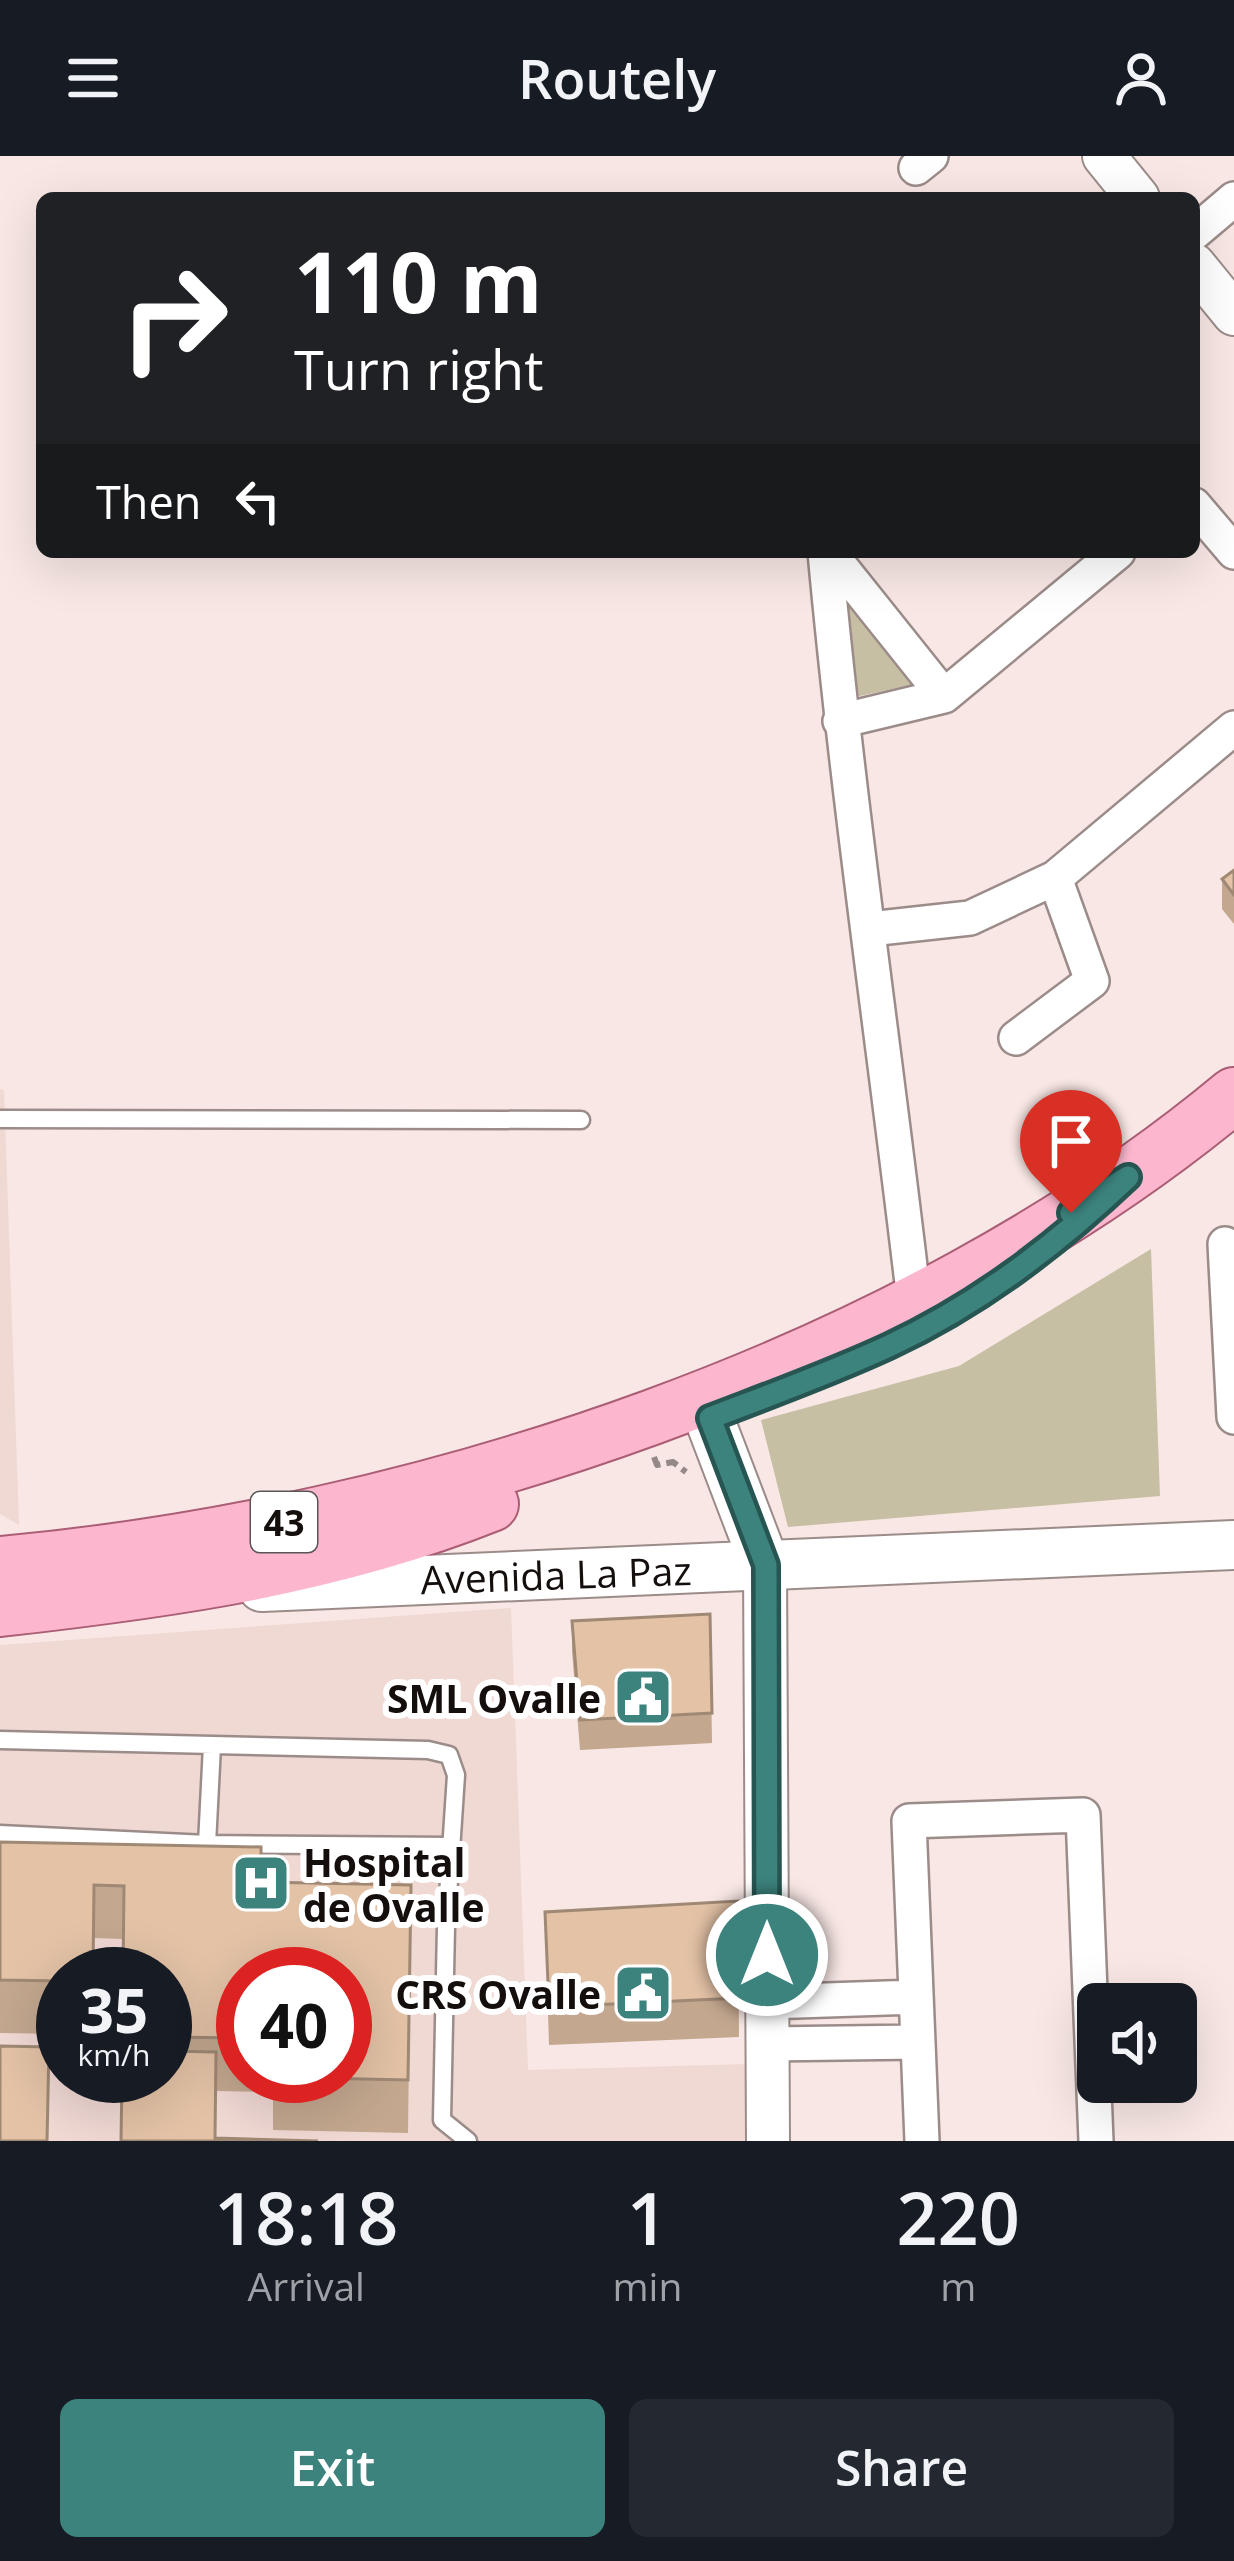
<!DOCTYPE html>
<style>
body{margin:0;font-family:"Open Sans",sans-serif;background:#242831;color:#f1f3f6;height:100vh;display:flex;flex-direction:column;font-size:45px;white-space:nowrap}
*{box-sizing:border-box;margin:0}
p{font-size:39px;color:#9ea1a6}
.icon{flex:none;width:66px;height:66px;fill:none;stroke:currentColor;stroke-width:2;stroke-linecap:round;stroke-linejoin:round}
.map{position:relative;height:1985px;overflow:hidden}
.panel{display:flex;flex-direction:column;background:#171b24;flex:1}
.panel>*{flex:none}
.hud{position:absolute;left:36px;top:36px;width:1164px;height:366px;border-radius:18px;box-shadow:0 12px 48px #0002;background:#202124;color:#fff;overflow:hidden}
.tools{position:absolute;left:1077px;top:1827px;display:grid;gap:24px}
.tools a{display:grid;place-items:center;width:120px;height:120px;border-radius:18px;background:#171b24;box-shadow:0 12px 48px #0002;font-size:60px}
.speed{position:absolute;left:36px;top:1791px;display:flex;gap:24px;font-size:60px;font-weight:700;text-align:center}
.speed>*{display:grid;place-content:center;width:156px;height:156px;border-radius:50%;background:#171b24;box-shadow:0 12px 48px #0002;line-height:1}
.speed small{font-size:30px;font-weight:400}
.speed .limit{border:18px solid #d22;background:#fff;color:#111}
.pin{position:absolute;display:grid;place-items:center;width:102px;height:102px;color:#fff;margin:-123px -51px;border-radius:50% 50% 50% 0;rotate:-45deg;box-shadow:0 0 12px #0007}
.pin .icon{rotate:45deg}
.me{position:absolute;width:132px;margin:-66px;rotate:0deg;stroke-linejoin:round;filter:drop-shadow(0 0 9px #0008)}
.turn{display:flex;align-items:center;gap:42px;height:252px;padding:0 60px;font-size:54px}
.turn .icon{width:156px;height:156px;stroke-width:2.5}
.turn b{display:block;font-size:84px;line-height:102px}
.then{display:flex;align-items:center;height:114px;padding:0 60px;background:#0003;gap:24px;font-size:45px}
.eta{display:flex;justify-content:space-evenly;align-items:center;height:204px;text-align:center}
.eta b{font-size:72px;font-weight:600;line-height:84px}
.button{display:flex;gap:24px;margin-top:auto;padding:24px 60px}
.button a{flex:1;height:138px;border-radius:18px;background:#3c837e;color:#fff;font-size:48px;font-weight:600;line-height:138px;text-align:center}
.button a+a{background:#242831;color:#f1f3f6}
header{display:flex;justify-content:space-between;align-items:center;height:156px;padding:0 60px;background:#171b24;font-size:54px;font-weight:600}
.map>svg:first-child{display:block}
.built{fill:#f0d8d3;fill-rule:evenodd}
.green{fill:#c7bfa3}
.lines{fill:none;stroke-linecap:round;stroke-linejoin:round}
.service-casing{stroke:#9b8c89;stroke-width:21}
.minor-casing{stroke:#9b8c89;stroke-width:38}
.tertiary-casing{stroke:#9b8c89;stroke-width:46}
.secondary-casing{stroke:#9b8c89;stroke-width:52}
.primary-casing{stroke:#aa5d75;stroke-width:58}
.path{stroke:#958987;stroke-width:6;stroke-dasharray:12 6;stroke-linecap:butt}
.service{stroke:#fff;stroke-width:16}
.minor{stroke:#fff;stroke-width:33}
.tertiary{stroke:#fff;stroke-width:42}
.secondary{stroke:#fff;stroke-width:48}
.primary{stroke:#fcb7ce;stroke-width:54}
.wall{fill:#c3a78f;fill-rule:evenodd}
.building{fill:#e3c2a6;stroke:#9f8874;stroke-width:3}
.route-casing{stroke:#275552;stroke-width:30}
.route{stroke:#3c837e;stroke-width:21}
.labels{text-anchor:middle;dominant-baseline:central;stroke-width:12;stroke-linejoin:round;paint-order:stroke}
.shield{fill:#fff;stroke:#5a5656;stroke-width:3}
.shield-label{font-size:36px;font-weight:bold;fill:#140e0d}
.street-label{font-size:39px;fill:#140e0d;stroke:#fff}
.poi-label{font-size:39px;font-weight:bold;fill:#140e0d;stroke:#fff;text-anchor:end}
</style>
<header><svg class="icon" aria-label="menu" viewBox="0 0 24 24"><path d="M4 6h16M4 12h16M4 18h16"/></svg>Routely<svg class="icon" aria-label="person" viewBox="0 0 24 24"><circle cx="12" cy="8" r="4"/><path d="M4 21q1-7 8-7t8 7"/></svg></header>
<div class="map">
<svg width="1234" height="1985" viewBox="0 0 1234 1985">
<rect width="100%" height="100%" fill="#f8e7e4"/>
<path class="built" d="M0,933l4,1 15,435 -19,-11z
M511,1452l17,462 221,-6 -1,77h-748v-496zM63,1818h102v102h-102zM243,1818h102v102h-102z"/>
<path class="green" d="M839,426l80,101 -68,15z
M1151,1093l9,247 -372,31 -27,-107 198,-54z"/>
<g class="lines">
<defs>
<path id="service" d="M0,963l581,1
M0,1584l428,10 21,5 7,20 -10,151 -4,194 26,21
M0,1678l207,10 5,-98
M207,1688l243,2"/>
<path id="minor" d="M916,12l15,-12
M1194,77l40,-34
M1194,349l40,47
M825,396c23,250 60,499 89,748
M829,396l115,144
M840,565l104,-25 174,-144
M870,773l100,-11 85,-40 179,-150
M1016,882l76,-57 -37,-103
M1225,1088l9,173
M767,1846l149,-5
M767,1888l151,-2
M922,1985l-13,-320 174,-6 13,326"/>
<path id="tertiary" d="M1104,0l34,42
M1194,109l40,49
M765,1409l3,576"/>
<path id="secondary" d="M701,1241l64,168
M262,1431l972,-42"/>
<path id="primary" d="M0,1408c418,-37 909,-198 1234,-469
M0,1453c170,-19 330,-41 491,-105"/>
</defs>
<use href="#service" class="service-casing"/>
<use href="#minor" class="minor-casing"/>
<use href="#tertiary" class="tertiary-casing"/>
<use href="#secondary" class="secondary-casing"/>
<use href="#primary" class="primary-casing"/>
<path class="path" d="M654,1301l3,8 16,-3 13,10"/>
<use href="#service" class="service"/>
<use href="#minor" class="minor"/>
<use href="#tertiary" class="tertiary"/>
<use href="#secondary" class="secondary"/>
<use href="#primary" class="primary"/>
</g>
<path class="wall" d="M1234,714v54l-12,-15v-30z
M710,1458l2,129 -132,7 -8,-99v-30z
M0,1686l261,40 150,3 -3,248 -135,-3v-38l-57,-1 -95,50 44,-65v-102l-42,-35 -29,-1 -31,36v60l-63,-1zM243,1818l102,102h-102z
M738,1745l1,136 -190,8 -4,-133z"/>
<path class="building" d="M1234,714v25l-12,-16z
M710,1458l2,99 -132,7 -8,-99z
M0,1686l261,5v35l150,3 -3,195 -135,-3 72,-1v-102h-102v64l-78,-1v-63h-42l1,-88 -30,-1 -1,89h-30v7l-63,-1z
M738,1745l1,97 -190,9 -4,-95z
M0,1890l49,1 -2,94h-47z
M165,1895l51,1 -1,86 103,3h-197l1,-65h43z"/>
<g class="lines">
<defs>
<path id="route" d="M767,1799l-1,-390 -56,-147c60,-23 121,-45 179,-72 90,-42 167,-101 239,-169l-57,36"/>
</defs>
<use href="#route" class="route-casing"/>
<use href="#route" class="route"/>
</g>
<defs>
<symbol id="civic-square" viewBox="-11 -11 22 22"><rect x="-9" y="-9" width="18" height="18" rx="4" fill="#3c837e" stroke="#fff"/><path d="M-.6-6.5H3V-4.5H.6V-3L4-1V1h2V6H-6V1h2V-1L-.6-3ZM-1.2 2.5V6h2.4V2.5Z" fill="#fff"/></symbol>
<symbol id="hospital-square" viewBox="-11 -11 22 22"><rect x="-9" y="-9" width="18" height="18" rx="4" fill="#3c837e" stroke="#fff"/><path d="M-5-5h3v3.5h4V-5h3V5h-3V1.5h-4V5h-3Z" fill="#fff"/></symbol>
</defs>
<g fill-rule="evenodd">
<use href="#civic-square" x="610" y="1508" width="66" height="66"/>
<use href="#hospital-square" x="228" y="1694" width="66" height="66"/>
<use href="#civic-square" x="610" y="1804" width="66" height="66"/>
</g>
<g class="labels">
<rect class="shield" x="251" y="1336" width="66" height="60" rx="9"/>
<g class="shield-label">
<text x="284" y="1366">43</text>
</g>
<g class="street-label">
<text transform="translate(556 1418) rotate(-2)">Avenida La Paz</text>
</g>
<g class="poi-label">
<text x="601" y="1541">SML Ovalle</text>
<text x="303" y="1705" text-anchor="start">Hospital<tspan x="303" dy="45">de Ovalle</tspan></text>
<text x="601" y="1837">CRS Ovalle</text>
</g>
</g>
</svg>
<div class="tools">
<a><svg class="icon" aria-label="sound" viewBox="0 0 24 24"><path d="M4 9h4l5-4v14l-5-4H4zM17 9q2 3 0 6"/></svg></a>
</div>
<div class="speed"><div>35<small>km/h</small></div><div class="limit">40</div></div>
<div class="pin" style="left:1071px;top:1057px;background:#d93025"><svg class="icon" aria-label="arrive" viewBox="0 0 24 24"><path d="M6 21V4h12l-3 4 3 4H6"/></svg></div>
<svg class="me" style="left:767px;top:1799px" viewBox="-20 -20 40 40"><circle r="17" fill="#3c837e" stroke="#fff" stroke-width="3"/><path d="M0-11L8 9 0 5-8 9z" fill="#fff"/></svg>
<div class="hud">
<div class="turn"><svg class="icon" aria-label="right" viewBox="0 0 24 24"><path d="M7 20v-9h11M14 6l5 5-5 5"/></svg><div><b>110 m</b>Turn right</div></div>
<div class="then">Then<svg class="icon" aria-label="left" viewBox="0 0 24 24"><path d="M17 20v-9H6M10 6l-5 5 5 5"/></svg></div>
</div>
</div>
<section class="panel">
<div class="eta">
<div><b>18:18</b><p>Arrival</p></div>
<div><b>1</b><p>min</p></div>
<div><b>220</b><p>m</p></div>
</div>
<div class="button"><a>Exit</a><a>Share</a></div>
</section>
